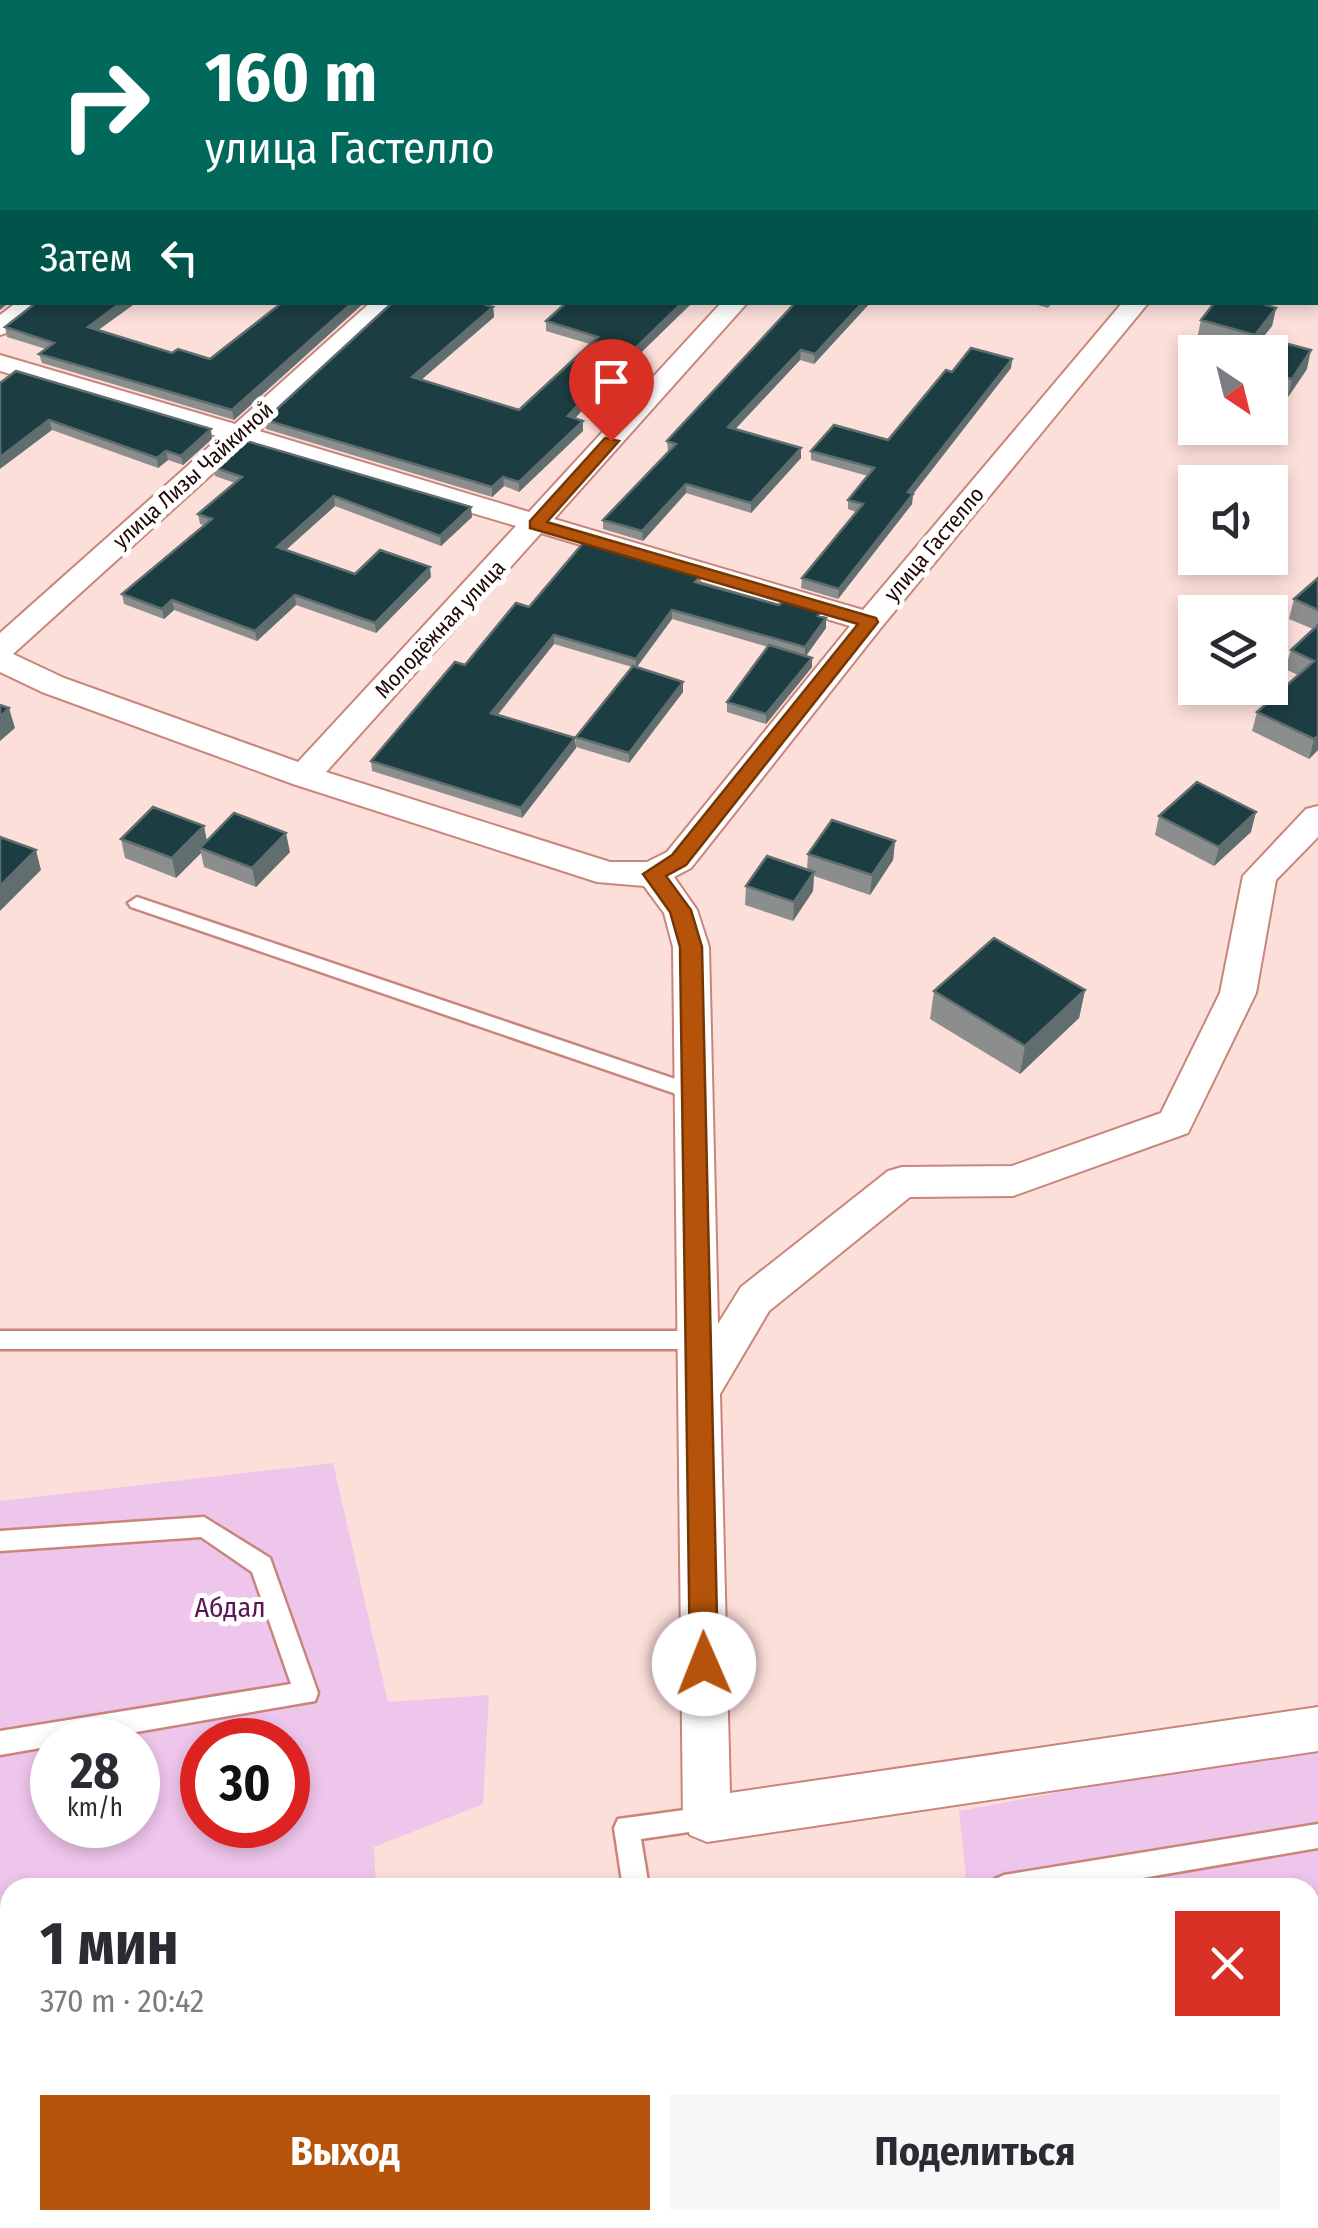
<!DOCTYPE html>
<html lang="ru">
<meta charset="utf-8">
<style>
body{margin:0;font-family:"Fira Sans Condensed",sans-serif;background:#f7f7f7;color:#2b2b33;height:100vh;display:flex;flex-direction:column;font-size:38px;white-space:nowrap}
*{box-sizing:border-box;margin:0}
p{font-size:32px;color:#7c7c81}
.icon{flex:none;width:55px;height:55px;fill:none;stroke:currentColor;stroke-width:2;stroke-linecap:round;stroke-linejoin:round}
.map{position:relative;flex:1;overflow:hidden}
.panel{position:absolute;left:0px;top:1878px;width:1320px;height:352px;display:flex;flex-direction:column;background:#fff;border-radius:30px 30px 0 0;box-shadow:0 5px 15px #0003}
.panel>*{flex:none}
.top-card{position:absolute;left:0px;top:0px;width:1320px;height:305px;box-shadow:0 5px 15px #0003;background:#00695c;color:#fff;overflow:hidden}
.needle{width:65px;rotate:145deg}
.controls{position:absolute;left:1178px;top:335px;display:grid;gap:20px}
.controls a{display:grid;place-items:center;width:110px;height:110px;border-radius:0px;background:#fff;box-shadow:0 5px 15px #0003;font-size:50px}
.speed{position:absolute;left:30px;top:1718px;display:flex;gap:20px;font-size:50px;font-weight:700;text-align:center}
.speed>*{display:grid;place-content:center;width:130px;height:130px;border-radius:50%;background:#fff;box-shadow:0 5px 15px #0003;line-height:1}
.speed small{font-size:25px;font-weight:400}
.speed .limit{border:15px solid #d22;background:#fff;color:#111}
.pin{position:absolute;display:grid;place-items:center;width:85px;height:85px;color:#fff;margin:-102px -42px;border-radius:50% 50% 50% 0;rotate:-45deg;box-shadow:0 0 10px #0007}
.pin .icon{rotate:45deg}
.me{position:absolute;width:110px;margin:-55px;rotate:359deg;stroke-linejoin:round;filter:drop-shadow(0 0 8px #0008)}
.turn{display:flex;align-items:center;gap:35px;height:210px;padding:0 40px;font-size:45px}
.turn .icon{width:130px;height:130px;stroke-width:2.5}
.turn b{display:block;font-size:70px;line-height:85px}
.then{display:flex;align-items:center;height:95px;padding:0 40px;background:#0003;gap:20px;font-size:38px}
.round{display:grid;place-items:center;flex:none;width:105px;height:105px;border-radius:0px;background:#f7f7f7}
.overview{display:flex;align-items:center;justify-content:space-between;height:170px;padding:0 40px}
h1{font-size:60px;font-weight:700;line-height:75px}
.button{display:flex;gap:20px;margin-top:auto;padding:20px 40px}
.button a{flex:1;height:115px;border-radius:0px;background:#b45309;color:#fff;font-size:40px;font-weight:700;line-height:115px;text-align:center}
.button a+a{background:#f7f7f7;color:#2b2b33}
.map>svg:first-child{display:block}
.green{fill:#eec5eb;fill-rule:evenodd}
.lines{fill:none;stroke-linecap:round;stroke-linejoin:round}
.lane-casing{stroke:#ca857b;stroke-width:5}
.street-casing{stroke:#ca857b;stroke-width:4}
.lane{fill:#fff;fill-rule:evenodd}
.street{fill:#fff;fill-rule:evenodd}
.wall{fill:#8c8e8e}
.shaded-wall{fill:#606e70}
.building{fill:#1c3e43;stroke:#606e70;stroke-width:2.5}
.route{fill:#b45309;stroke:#753606;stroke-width:2.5}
.labels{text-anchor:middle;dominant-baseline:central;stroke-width:10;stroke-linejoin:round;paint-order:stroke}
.far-street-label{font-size:22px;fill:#1e0605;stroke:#fff}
.park-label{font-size:28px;fill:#5b155a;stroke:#fff}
</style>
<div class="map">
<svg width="1318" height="2228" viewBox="0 0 1318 2228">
<rect width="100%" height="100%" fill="#fddfda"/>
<path class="green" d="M333,1463l55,239 101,-7 -6,109 -109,43 2,40 -366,1v332h1300v-332l-343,-1 -8,-76 359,-67v484h-1318v-727zM52,1740h86v85h-86zM202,1740h86v85h-86z"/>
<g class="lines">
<defs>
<path id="lane" d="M137,897l562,190 3,5 -10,7 -7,-2 -554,-190 -3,-4z
M0,1331h698l8,3 3,6 -3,6 -8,3h-698z
M204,1517l66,41 48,135 -3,8 -225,39h-38v6l-52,9v-24l291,-47 -39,-112 -51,-35 -201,14v-20z
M707,1807l9,3 4,9 -4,9 -75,11 8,49h-26l-9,-60 4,-9z
M1318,1824v24l-234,40h-93l4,-9 9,-4z
M10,2040v28l-10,2v-28z
M690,2220h28l2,8h-28z"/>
<path id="street" d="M2,97v14l-2,1v-14z
M17,302h29l-37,30 -9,3v-20z
M371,302h28l-140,129 270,81 193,-210h26l-194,217 309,91 260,-308h26l-269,327 -189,239 -17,9 23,33 12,37 9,377 23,-37 147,-116 14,-4 110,-1 149,-53 59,-120 23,-117 63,-67 12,-3v31l-42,43 -20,113 -68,140 -175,63 -103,1 -141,114 -49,83 10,399 588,-86v44l-611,91 -17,-7 -7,-16 -10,-872 -9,-34 -20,-27 -47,-4 -304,-98 -251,-92 -42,-20v-39l220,-196 -220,-66v-16l235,69zM244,445l272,81 -218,236 -234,-84 -51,-24zM541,533l309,93 -183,226 -20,10h-37l-284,-90z"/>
</defs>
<use href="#lane" class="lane-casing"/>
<use href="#street" class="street-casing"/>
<use href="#lane" class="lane"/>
<use href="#street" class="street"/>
</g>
<path class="wall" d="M37,302h100l-39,28 74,23 38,6 73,-57h82l-131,118 -192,-57 -3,-9 7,-5 -39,-12 -2,-10z
M567,302h126l-109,106 -9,11 8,12 -64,61 -15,-6 -12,11 -226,-68 -1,-9 228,-113 1,10 -73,63 98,30 71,-66 -44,-13v-10z
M871,302l-57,62 -14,-4 -65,69 66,19v10l-50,55 -65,-20 -43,48 -40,-12v-9l65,-69 -1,-10z
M1028,302h25l-5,6z
M1276,308l-4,18 -21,26h-5l-49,-13 4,-19z
M1270,352l37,17 -19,28 -18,-4z
M1012,359l-1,9 -98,126 -1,10 -74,95 -37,-11 1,-10 54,-66 -8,-3v-9l20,-24 -57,-16v-9l77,-11 64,-68z
M0,383l212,56 -29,26 -15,-5 -10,8 -106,-38z
M213,467l259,50 -31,29 -106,-40 -49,44 69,24 76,3 -55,56 -80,-28 -39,36 -83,-31 -10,9 -40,-15 -2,-10 82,-69 -4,-1 -2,-10 37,-31 -20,-7z
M701,575v9l125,34v10l-20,28 6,2v9l-46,57 -39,-12v-10l41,-55 -96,-28 -35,48 46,25 -54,71 -53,-16v-10l56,-70 -78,-23 -56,71 77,23 1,10 -54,70 -150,-47 -1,-10 94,-96 64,-58z
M1318,578v172l-9,9 -57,-28 5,-19 41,-37 -13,-6 6,-19 22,-21 -24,-10 5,-20z
M1159,816l92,16 -37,34 -59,-31z
M121,839l86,1 83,12 -34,35 -52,-20 -3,-14 -25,25 -51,-20z
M895,841l-2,19 -23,35 -56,-19 -1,15 -20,30 -48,-16 1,-19 61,-16 1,-16z
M1085,990l-6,28 -59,56 -90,-55 4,-28z"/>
<path class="shaded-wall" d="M2,297v5h8l-10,8v-11z
M122,302h15l-47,34 -2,-9z
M353,302h12l-131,118 -2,-10z
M683,302h10l-109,106 -16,18v-10l16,-18z
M863,302h8l-57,62 1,-10z
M493,307l1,10 -81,70 -1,-10z
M1276,308l-4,18 -21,26 4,-17z
M801,350l-1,10 -72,77v-10z
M1311,350l-4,19 -19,28 4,-18z
M1012,359l-1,9 -98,126 -1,10 -74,95 1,-10 69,-97z
M49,420l3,10 -52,39v-12z
M583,421v10l-64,61v-10z
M211,429l1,10 -29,26 -2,-9z
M801,448v10l-50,55v-10z
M166,451l2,9 -10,8 -1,-10z
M503,477l1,9 -12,11v-10z
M686,484v9l-43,48 -1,-10z
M334,496l1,10 -56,50 -2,-9z
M471,507l1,10 -31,29 -1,-10z
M430,567l1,10 -55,56 -1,-10z
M295,595l1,10 -39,36 -2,-10z
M172,600l2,10 -10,9 -2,-10z
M672,610v9l-36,49v-9z
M826,618v10l-21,29v-10z
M554,635v9l-63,78v-9z
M812,658v9l-46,57v-10z
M683,682v10l-54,71v-10z
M9,708l6,20 -15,13v-24z
M1318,736v14l-9,9 5,-20z
M575,738l1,10 -54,70 -1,-10z
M1256,812l-5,20 -37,34 5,-19z
M204,826l4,20 -8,2 1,5 -25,25 -4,-20z
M286,833l4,19 -34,35 -4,-19z
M895,841l-2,19 -23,35 2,-20z
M36,850l5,20 -41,41v-25z
M814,872l-1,19 -20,30 1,-19z
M1085,990l-6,28 -59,56 5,-28z"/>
<path class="building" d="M0,0h512l-3,2h-507v37l-2,-1z
M647,0h324l-2,2h-325z
M1071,0h207l-2,2h-207z
M2,123v66l-2,-1v-63z
M2,255v42l-2,2v-42z
M37,302h85l-34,25 84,26 6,-4 32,10 73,-57h70l-121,108 -193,-56 15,-11 -49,-16z
M393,302h84l16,5 -81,70 107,33 79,-73 -52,-16 21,-19h116l-99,96 -16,18 15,5 -64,61 -16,-5 -11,10 -227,-67z
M796,302h67l-48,52 -14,-4 -73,77 73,21 -50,55 -65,-19 -44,47 -39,-11 73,-76 -9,-3z
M1215,302h41l20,6 -21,27 -54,-15z
M1269,339l42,11 -19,29 -22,-6v-21h-9z
M971,348l41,11 -104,133 5,2 -74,95 -37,-11 61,-74 -15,-4 26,-32 -63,-17 23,-26 54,15 58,-70 6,2z
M16,371l195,58 -30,27 -15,-5 -9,7 -108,-38 -49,37v-74z
M243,440l228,67 -31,29 -106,-40 -57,51 78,27 25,-24 50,17 -55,56 -80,-28 -40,36 -83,-31 -10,9 -40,-15 90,-75 -14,-5 44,-37 -29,-10z
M585,541l116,34 -6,7 84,23 5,-5 37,11 -3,5 8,2 -21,29 -133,-37 -36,49 -82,-24 -63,78 84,25 -54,70 -150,-47 84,-99 10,3 51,-62 13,4z
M1318,578v32l-24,-11z
M1318,625v111l-4,3 -57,-27 57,-51 -23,-11z
M769,645l43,13 -46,56 -39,-12z
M633,666l50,16 -54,71 -53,-16z
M0,705l9,3 -9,9z
M1197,782l59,30 -37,35 -60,-31z
M153,807l51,19 -32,32 -51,-19z
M234,813l52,20 -34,35 -52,-20z
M832,820l63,21 -23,34 -64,-21z
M0,837l36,13 -36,36z
M767,856l47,16 -20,30 -48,-16z
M994,938l91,52 -60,56 -91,-55z"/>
<path class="route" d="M605,438l14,3 -72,81 329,96 2,4 -192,243 -20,11 25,34 11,37 16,717 -4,9 -10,4 -10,-4 -4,-9 -10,-717 -10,-35 -27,-38 29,-19 186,-231 -328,-96v-7z"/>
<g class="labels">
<g class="far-street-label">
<text transform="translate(193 475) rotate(-42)">улица Лизы Чайкиной</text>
<text transform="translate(934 544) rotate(-50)">улица Гастелло</text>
<text transform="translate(440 629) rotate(-47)">Молодёжная улица</text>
</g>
<g class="park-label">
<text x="230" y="1607">Абдал</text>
</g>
</g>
</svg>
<div class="controls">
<a><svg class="needle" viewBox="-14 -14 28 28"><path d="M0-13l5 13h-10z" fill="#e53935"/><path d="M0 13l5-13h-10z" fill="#7c7c81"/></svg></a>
<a><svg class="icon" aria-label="sound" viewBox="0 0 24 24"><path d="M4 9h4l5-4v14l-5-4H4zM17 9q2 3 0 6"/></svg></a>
<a><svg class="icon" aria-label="layers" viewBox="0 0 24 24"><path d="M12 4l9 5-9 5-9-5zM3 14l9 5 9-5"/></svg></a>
</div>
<div class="speed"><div>28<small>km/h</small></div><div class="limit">30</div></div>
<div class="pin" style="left:611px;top:441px;background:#d93025"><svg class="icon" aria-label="arrive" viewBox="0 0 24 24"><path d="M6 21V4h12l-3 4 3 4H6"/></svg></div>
<svg class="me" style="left:704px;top:1664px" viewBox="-20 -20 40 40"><circle r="19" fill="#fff"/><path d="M0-13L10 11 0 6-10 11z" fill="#b45309"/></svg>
<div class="top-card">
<div class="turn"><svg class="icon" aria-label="right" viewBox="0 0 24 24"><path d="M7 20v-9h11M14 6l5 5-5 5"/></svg><div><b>160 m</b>улица Гастелло</div></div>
<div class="then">Затем<svg class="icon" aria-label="left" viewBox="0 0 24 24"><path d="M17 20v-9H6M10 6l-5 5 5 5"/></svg></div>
</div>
<section class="panel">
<div class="overview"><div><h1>1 мин</h1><p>370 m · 20:42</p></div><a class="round" style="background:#d93025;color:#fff"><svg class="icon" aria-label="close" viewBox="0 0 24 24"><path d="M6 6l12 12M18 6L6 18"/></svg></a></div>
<div class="button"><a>Выход</a><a>Поделиться</a></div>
</section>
</div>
